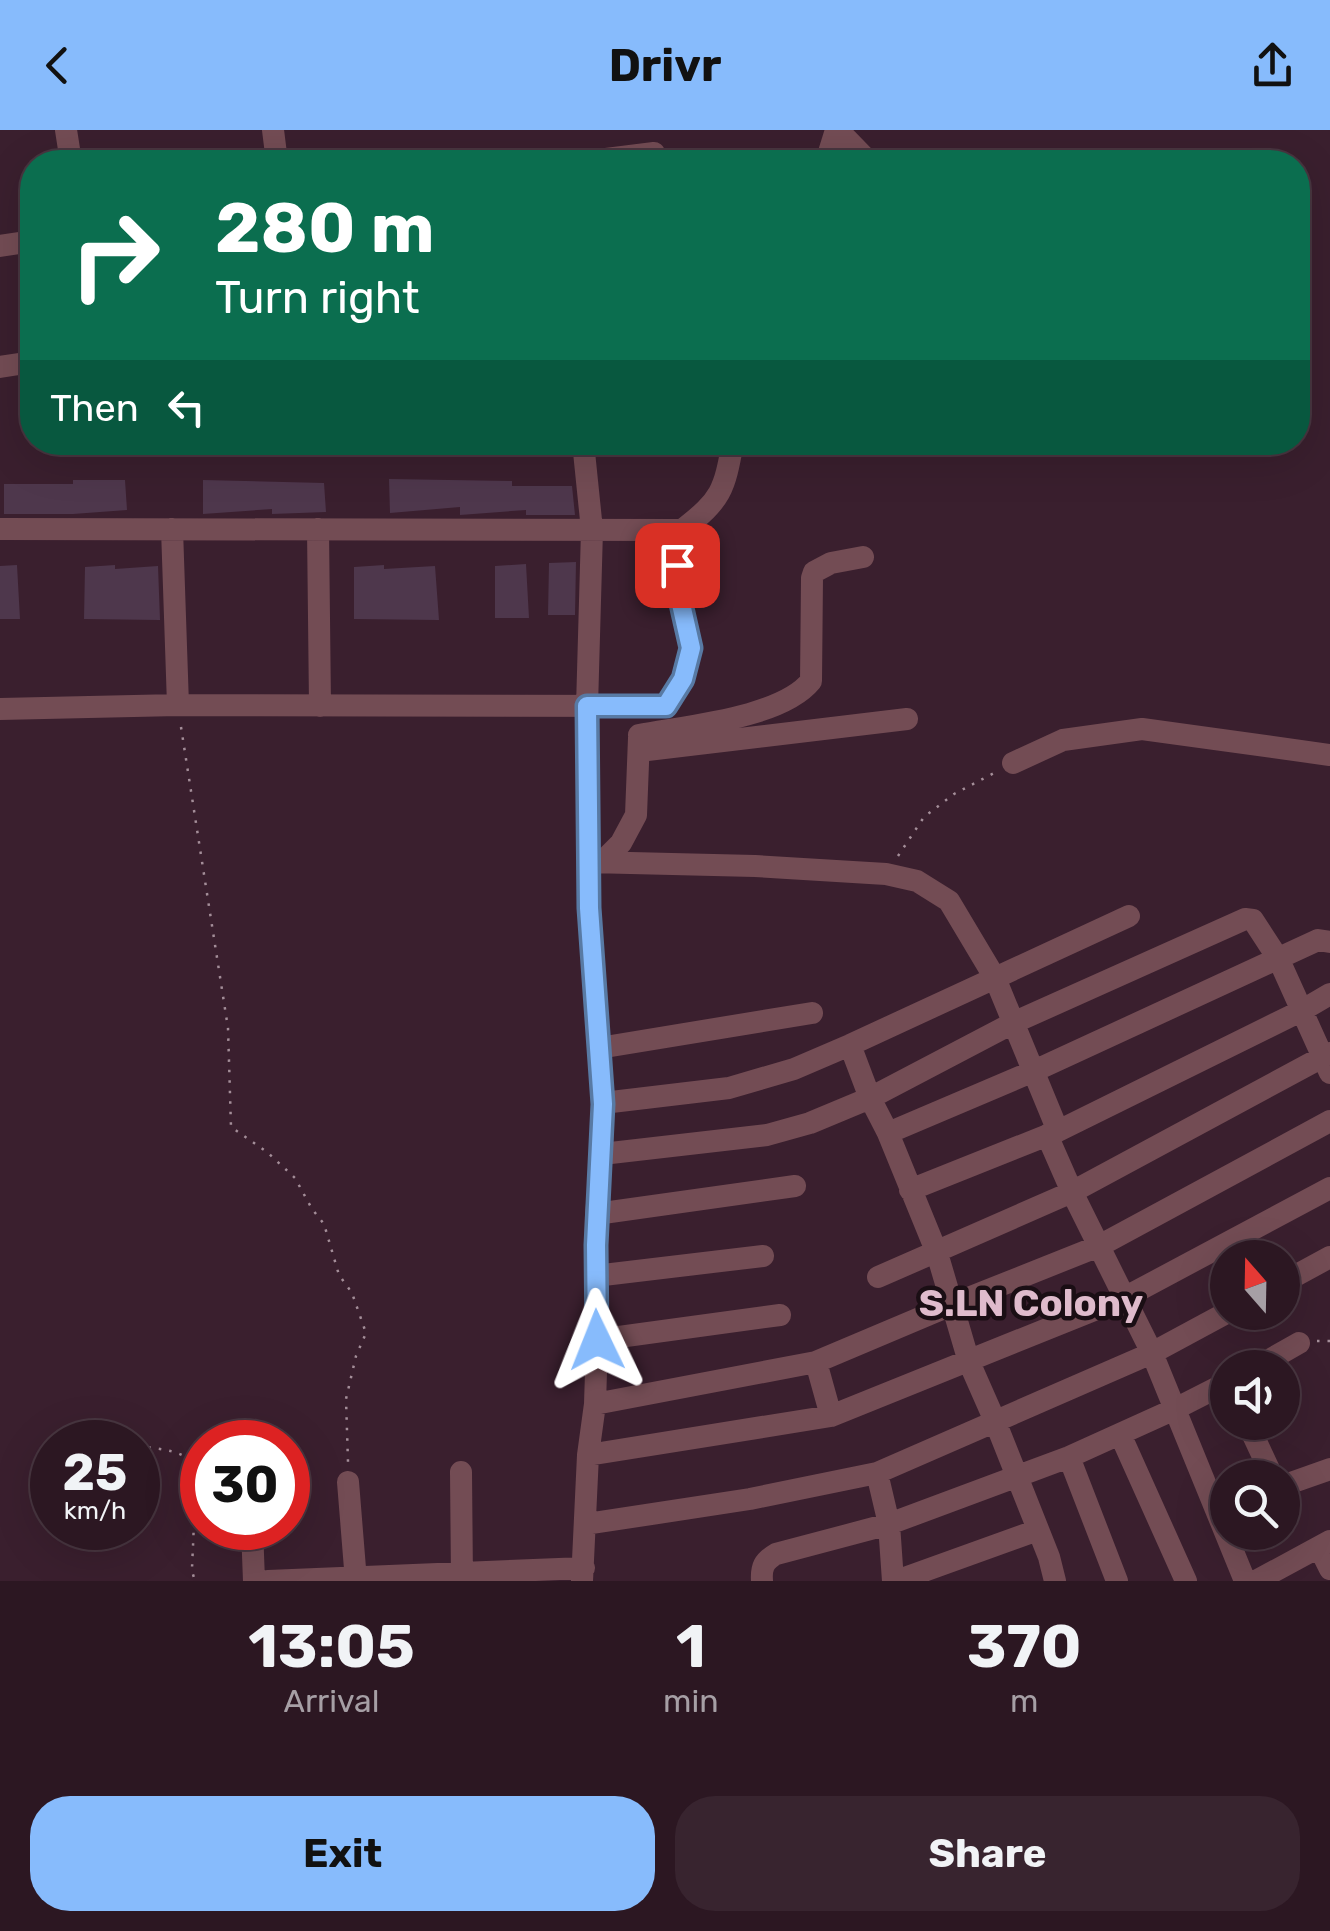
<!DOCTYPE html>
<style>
body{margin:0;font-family:Rubik,sans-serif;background:#38242f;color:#f1f3f6;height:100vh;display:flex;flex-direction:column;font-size:38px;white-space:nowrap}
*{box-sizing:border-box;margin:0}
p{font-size:32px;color:#a69fa5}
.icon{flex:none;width:55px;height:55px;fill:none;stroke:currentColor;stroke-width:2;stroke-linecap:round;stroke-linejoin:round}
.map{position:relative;height:1451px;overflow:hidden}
.sheet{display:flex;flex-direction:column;background:#2c1722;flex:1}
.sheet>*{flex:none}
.top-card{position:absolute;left:20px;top:20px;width:1290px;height:305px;border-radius:40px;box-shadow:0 10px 40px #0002,0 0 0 2px #483640;background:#0b6e4f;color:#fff;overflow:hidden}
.needle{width:65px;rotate:340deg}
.tools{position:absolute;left:1210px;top:1110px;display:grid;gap:20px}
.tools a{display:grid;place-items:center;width:90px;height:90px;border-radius:50%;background:#2c1722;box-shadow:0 10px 40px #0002,0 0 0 2px #483640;font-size:50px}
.speed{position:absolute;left:30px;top:1290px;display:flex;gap:20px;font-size:50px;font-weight:700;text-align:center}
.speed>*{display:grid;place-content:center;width:130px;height:130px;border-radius:50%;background:#2c1722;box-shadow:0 10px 40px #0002,0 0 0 2px #483640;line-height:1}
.speed small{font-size:25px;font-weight:400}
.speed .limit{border:15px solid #d22;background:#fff;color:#111}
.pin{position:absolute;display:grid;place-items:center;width:85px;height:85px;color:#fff;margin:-42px;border-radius:20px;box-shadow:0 5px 15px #0006}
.me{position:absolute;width:110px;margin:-55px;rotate:358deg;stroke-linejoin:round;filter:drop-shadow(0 0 8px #0008)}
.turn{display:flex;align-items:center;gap:35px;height:210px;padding:0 30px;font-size:45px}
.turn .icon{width:130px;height:130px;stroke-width:2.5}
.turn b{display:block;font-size:70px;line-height:85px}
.then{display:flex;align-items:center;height:95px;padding:0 30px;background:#0003;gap:20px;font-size:38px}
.eta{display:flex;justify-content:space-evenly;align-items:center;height:170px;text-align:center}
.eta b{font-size:60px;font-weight:700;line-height:70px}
.action{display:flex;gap:20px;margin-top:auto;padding:20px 30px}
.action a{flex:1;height:115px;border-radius:40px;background:#87bbfc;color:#111;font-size:40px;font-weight:700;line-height:115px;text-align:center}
.action a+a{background:#38242f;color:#f1f3f6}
header{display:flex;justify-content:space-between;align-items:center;height:130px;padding:0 30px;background:#87bbfc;color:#111;font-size:45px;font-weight:700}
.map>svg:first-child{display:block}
.building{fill:#4e374c}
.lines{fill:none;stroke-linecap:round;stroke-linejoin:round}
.path{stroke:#a48e99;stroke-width:2.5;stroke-dasharray:2.5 8;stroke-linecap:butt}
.minor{stroke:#734c54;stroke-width:22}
.route-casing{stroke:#587aa4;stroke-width:25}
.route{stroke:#87bbfc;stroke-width:18}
.labels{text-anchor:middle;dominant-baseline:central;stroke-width:9;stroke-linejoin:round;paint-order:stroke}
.quarter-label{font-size:38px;font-weight:bold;fill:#dfbbcc;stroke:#1a0e14}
</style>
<header><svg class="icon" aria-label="back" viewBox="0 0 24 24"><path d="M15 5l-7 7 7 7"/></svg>Drivr<svg class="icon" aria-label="share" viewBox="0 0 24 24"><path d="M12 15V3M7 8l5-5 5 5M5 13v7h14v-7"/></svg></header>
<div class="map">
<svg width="1330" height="1451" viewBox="0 0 1330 1451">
<rect width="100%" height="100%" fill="#3a1f2e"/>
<path class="building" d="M389,349l123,2v5h60l3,29h-49v-5l-66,5v-8l-70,6z
M73,350h52l2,30 -54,4h-69v-30h69z
M203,350l121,3 2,29 -54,2v-5l-69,5z
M576,432l-1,53h-27l1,-52z
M526,434l3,54h-34v-52z
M17,435l3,54h-20v-53z
M115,435v4l43,-3 2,54 -76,-1 1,-52z
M384,435v4l51,-3 4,54 -85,-1v-52z"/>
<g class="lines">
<path class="path" d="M181,597l47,301 3,99 36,25 28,26 17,31 12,15 15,51 13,18 14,40 -10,23 -10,43 2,63
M898,726l26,-39 30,-23 42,-22
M1317,1211h13
M138,1316c13,2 33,3 46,10 16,10 8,95 8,115l3,10"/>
<path class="minor" d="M66,0l5,32
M273,0l4,32
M838,0l31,32
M582,32l72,-9
M826,32l10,-32
M0,116l32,-5
M0,237l32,-5
M0,399l682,1
M172,399l6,176
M318,399l2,177
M0,579l178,-4 488,1 17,-27 8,-31 -12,-53 -2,-30 5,-35c40,-31 42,-39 51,-88
M639,605c47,-9 142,-17 172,-54l1,-103 2,-6 17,-9 32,-6
M639,621l268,-32
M1013,633l50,-23 79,-11 188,26
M589,732l166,4 131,8 31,7 32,20 46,77 63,153
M602,732l19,-19 15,-28 3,-77
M850,915l20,53 18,35 49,120 32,109 26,59 54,136 6,24
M599,918l213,-35
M603,973l126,-15 65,-19 56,-24 279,-129
M888,1003l146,-62 284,-131 12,2
M1047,1005l25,57 80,161 93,228
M602,1024l165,-19 43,-12 60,-25 143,-75 232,-104 8,1 26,40 51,113
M910,1060l148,-59 243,-120 29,-17
M596,1084l199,-28
M595,1146l168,-20
M878,1147l194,-85 258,-139
M1282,1153l48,-26
M597,1210l183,-25
M816,1232l15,54
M1255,1238l44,-25
M595,1274l221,-42 135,-57 148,-59 231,-125
M1247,1292l26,56
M1120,1304l66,147
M588,1325l243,-39 293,-118 206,-110
M1069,1327l48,124
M461,1342l1,109
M877,1343l12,51 4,57
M348,1352l8,99
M1282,1356l48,-17
M586,1394l164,-25 127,-26 275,-120 76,-41
M252,1398l2,53
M1319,1417l11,22
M268,1451l316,-13
M582,1451l6,-126 7,-51 2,-64 -2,-64 1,-62 6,-60 1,-51 -14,-195 -2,-201 5,-177 -9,-88
M762,1451c-1,-14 2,-20 14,-27l113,-30 180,-67 106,-48 53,-27
M896,1451l142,-51
M1256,1451l74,-40"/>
</g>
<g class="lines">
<defs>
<path id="route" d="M597,1210l-1,-95 7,-141 -14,-196 -2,-202h79l17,-27 8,-31 -12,-53 -2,-30"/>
</defs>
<use href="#route" class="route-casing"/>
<use href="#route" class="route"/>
</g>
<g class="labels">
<g class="quarter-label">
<text x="1031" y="1173">S.LN Colony</text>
</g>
</g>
</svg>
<div class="tools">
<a><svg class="needle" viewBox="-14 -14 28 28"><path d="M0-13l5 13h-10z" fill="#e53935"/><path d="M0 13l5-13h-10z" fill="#a69fa5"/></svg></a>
<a><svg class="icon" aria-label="sound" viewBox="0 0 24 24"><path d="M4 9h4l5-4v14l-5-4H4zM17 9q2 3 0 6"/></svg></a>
<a><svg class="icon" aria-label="search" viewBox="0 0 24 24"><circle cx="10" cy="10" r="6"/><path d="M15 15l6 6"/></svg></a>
</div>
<div class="speed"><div>25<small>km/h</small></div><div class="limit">30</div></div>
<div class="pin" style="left:677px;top:435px;background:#d93025"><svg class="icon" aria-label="arrive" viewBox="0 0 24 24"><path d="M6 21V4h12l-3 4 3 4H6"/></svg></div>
<svg class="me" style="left:597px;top:1210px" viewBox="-20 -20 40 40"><path d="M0-17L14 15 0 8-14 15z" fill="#87bbfc" stroke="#fff" stroke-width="4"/></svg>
<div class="top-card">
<div class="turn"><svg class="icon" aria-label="right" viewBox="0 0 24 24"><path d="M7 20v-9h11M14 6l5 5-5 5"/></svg><div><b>280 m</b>Turn right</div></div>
<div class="then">Then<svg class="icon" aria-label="left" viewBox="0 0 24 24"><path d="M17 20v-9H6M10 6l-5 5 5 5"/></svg></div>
</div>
</div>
<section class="sheet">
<div class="eta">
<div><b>13:05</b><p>Arrival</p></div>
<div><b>1</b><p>min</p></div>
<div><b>370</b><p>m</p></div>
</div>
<div class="action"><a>Exit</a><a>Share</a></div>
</section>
